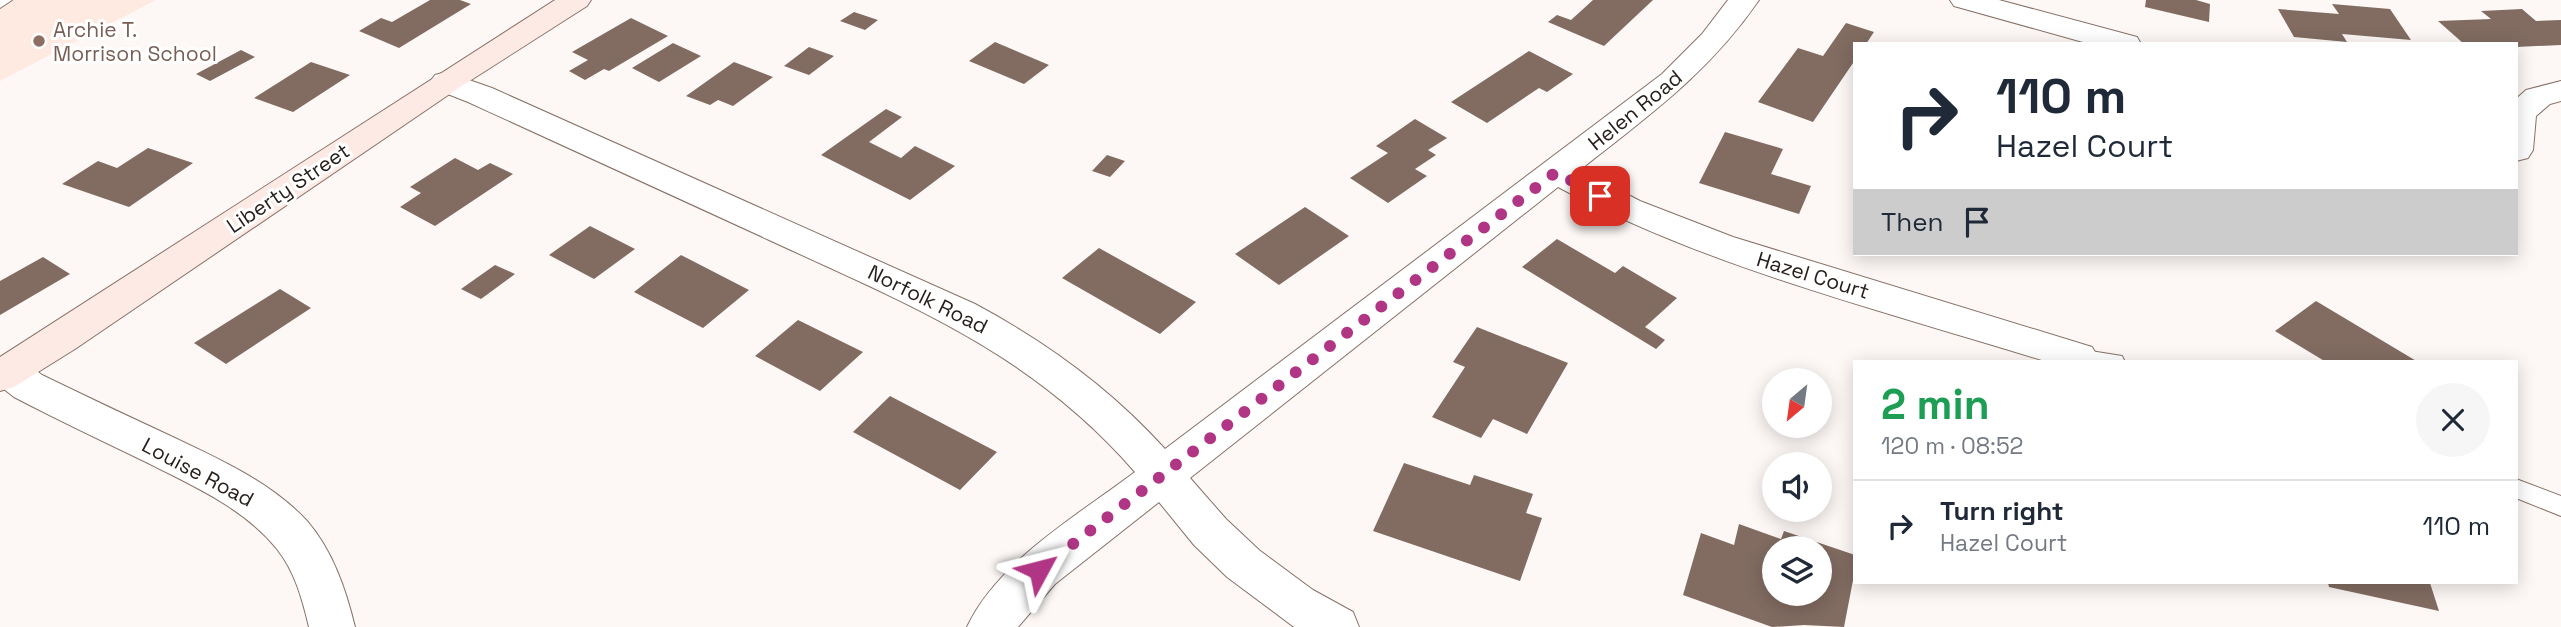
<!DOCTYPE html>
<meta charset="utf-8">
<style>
body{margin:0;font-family:"Space Grotesk",sans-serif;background:#f6f6f7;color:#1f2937;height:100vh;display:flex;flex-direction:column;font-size:26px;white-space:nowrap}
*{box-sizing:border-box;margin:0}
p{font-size:23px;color:#747a83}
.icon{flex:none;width:38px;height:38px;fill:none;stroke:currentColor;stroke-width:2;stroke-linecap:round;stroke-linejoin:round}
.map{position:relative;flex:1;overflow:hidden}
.side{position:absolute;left:1853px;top:360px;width:665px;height:224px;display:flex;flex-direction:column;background:#fff;border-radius:0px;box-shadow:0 4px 18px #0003}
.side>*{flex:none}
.hud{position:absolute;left:1853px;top:42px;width:665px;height:214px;border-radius:0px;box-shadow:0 4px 18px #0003;background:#fff;color:#1f2937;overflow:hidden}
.needle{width:46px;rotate:209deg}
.fabs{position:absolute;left:1762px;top:368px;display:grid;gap:14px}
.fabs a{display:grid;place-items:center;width:70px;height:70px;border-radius:50%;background:#fff;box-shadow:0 4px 18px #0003;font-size:35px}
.pin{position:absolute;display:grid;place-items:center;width:60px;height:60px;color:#fff;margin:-30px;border-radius:14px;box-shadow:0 4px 10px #0006}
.me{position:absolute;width:77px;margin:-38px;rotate:52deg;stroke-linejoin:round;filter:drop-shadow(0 0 5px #0008)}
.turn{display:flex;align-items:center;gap:24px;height:147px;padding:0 28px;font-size:32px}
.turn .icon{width:91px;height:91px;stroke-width:2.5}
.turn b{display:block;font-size:49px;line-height:60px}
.then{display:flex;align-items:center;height:66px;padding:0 28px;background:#0003;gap:14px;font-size:26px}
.round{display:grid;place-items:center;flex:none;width:74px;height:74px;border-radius:37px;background:#f6f6f7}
.head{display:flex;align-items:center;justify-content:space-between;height:119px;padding:0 28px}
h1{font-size:42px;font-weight:600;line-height:52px;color:#1e9e55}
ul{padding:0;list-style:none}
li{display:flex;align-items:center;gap:21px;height:91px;padding:0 28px;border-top:2px solid #e0e1e3}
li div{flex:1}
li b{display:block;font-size:26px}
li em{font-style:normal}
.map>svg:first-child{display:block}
.built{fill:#feeae1}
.building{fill:#826c62;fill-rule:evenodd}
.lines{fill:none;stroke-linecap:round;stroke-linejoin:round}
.service-casing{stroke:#877167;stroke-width:2}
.minor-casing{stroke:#877167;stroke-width:2}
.secondary-casing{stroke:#877167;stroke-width:2}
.service{fill:#fff;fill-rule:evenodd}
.minor{fill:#fff;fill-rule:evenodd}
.secondary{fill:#feeae4;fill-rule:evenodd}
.route{stroke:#b13585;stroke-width:12;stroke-dasharray:0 21.6}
.education-dot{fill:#8d6e63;stroke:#fff;stroke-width:2.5}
.labels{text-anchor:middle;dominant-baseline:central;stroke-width:6;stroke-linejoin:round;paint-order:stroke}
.education-label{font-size:21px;fill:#785e54;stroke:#fff;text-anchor:start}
.street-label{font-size:21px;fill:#261e1a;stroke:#fff}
</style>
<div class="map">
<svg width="2561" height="627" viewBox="0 0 2561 627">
<rect width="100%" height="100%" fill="#fdf8f6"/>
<path class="built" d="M0,0h156l-156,81z"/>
<path class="building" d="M430,0h30l11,4 -72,44 -40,-17 22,-13 11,4z
M1593,0h60l-49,46 -56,-24 9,-7 14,5z
M2146,0h50l14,4 -1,18 -64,-15z
M2332,4l58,5 21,31 -69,-6 5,8 -53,-5 -16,-28 61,5z
M2522,9l14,12 25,-1v25l-45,2v-3h-52l-26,-23 53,-2 -10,-8z
M854,12l24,8 -13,10 -25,-9z
M631,18l37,18 -59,35 -5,-2 -19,11 -16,-9 19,-11 -16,-8z
M1846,23l28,9 -8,12h-11v16l-42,62 -55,-20 40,-54 25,8z
M995,42l54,23 -25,19 -55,-23z
M673,43l28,13 -42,26 -27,-14z
M809,47l25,9 -25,19 -25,-9z
M241,50l14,7 -45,24 -14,-7z
M1529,51l44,23 -26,18 -8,-4 -52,35 -36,-21z
M311,62l39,13 -57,37 -39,-14z
M734,62l39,15 -40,29 -15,-6 -8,5 -24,-9z
M886,109l16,8 -33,25 32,16 14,-12 40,20 -45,34 -89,-45z
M1415,119l32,19 -19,12 8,5 -21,14 12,7 -39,27 -38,-25 38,-25 -12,-7z
M1725,132l58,17 -12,25 40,12 -12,28 -100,-31z
M148,148l45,15 -64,44 -67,-23 36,-23 19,7z
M1107,155l18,6 -15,16 -18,-6z
M455,158l23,12 12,-7 23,11 -78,52 -35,-19 21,-14 -11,-6z
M1305,207l44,29 -70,49 -44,-31z
M590,226l45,23 -41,30 -45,-24z
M1557,239l58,34 8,-7 54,32 -32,29 20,13 -9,9 -134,-82z
M1099,248l97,54 -36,32 -98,-56z
M681,255l68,35 -46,38 -69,-36z
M43,257l27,17 -70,41v-34z
M495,265l20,9 -34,25 -20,-10z
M280,289l31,19 -85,56 -32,-21z
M2316,301l102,61h-92l-51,-31z
M798,320l65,32 -43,39 -65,-35z
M1477,327l91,36 -41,71 -34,-15 -12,19 -49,-21 33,-50 -12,-5z
M890,396l107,56 -37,38 -107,-58z
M1404,463l66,22 4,-10 59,19 -7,19 16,5 -22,63 -147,-50z
M1739,524l42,15 3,-8 71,24v15l-11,57 -40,-2 -32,2 -89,-32 18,-62 33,12zM1774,548h46v45h-46z
M2328,583h102l9,28 -110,-24z"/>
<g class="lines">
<defs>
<path id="service" d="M0,0h12l-12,8z
M2078,349l44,7 3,6h-55l-3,-5 3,-6z
M2516,479l45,17v20l-45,-18z"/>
<path id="minor" d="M1728,0h31c-51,74 -110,115 -179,170l60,31 93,36 359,110 6,10 -3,5h-47c-164,-51 -339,-94 -490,-175l-368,291 36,41 33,31 54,40 40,22 6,15h-65l-67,-50 -33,-32 -35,-43 -104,82 -37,43h-51c31,-66 111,-112 168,-155 -105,-121 -228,-168 -368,-233 -100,-46 -199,-91 -299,-137l-33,-13 -5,-7 5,-7 11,-3 46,16 483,216c71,38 136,85 190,145l497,-375 40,-40z
M1950,0h49l138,37 4,7h-51l-136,-38z
M2561,81v20l-11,3 -14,12 -3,34 -5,8 -12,3v-62l10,-9z
M8,356l14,4 20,15c45,22 90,43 135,64 46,22 95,44 130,82 26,30 39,69 48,106h-46c-7,-29 -14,-55 -32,-78 -33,-41 -84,-63 -129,-86 -45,-22 -90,-43 -134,-66l-14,-11v-28z"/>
<path id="secondary" d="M555,0h36l-4,6 -130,83 -382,260 -61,38 -14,4v-34z"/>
</defs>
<use href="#service" class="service-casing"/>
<use href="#minor" class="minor-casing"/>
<use href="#secondary" class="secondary-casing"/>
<use href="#service" class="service"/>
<use href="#minor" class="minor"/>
<use href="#secondary" class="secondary"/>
</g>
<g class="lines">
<path class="route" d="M1039,570l517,-398 44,24"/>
</g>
<circle class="education-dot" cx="39" cy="41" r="7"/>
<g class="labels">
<g class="education-label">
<text x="53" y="29">Archie T.<tspan x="53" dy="24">Morrison School</tspan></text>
</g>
<g class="street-label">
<text transform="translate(1635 110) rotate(-39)">Helen Road</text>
<text transform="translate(288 188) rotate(-34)">Liberty Street</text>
<text transform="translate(1813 275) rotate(17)">Hazel Court</text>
<text transform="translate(928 299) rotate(26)">Norfolk Road</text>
<text transform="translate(198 472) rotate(28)">Louise Road</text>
</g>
</g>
</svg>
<div class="fabs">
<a><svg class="needle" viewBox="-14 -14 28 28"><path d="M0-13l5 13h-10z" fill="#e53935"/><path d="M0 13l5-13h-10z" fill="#747a83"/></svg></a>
<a><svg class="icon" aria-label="sound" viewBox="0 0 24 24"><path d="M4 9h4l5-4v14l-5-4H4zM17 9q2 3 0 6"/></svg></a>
<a><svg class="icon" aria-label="layers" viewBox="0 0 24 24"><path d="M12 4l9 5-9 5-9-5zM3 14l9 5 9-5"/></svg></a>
</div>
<div class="pin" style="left:1600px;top:196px;background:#d93025"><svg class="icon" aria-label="arrive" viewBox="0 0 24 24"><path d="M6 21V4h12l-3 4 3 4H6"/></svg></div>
<svg class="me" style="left:1039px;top:570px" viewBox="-20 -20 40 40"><path d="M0-17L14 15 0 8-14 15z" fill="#b13585" stroke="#fff" stroke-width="4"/></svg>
<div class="hud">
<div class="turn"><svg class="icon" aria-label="right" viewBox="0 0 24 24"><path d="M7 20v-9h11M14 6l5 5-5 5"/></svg><div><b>110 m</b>Hazel Court</div></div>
<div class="then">Then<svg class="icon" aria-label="arrive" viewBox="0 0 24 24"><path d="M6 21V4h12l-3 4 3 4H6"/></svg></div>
</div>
<section class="side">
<div class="head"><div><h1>2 min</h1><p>120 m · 08:52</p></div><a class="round"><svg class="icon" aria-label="close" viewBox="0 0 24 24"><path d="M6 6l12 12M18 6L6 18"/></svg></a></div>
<ul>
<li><svg class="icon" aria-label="right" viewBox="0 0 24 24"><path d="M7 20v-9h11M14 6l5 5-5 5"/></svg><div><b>Turn right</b><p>Hazel Court</p></div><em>110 m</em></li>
</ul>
</section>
</div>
